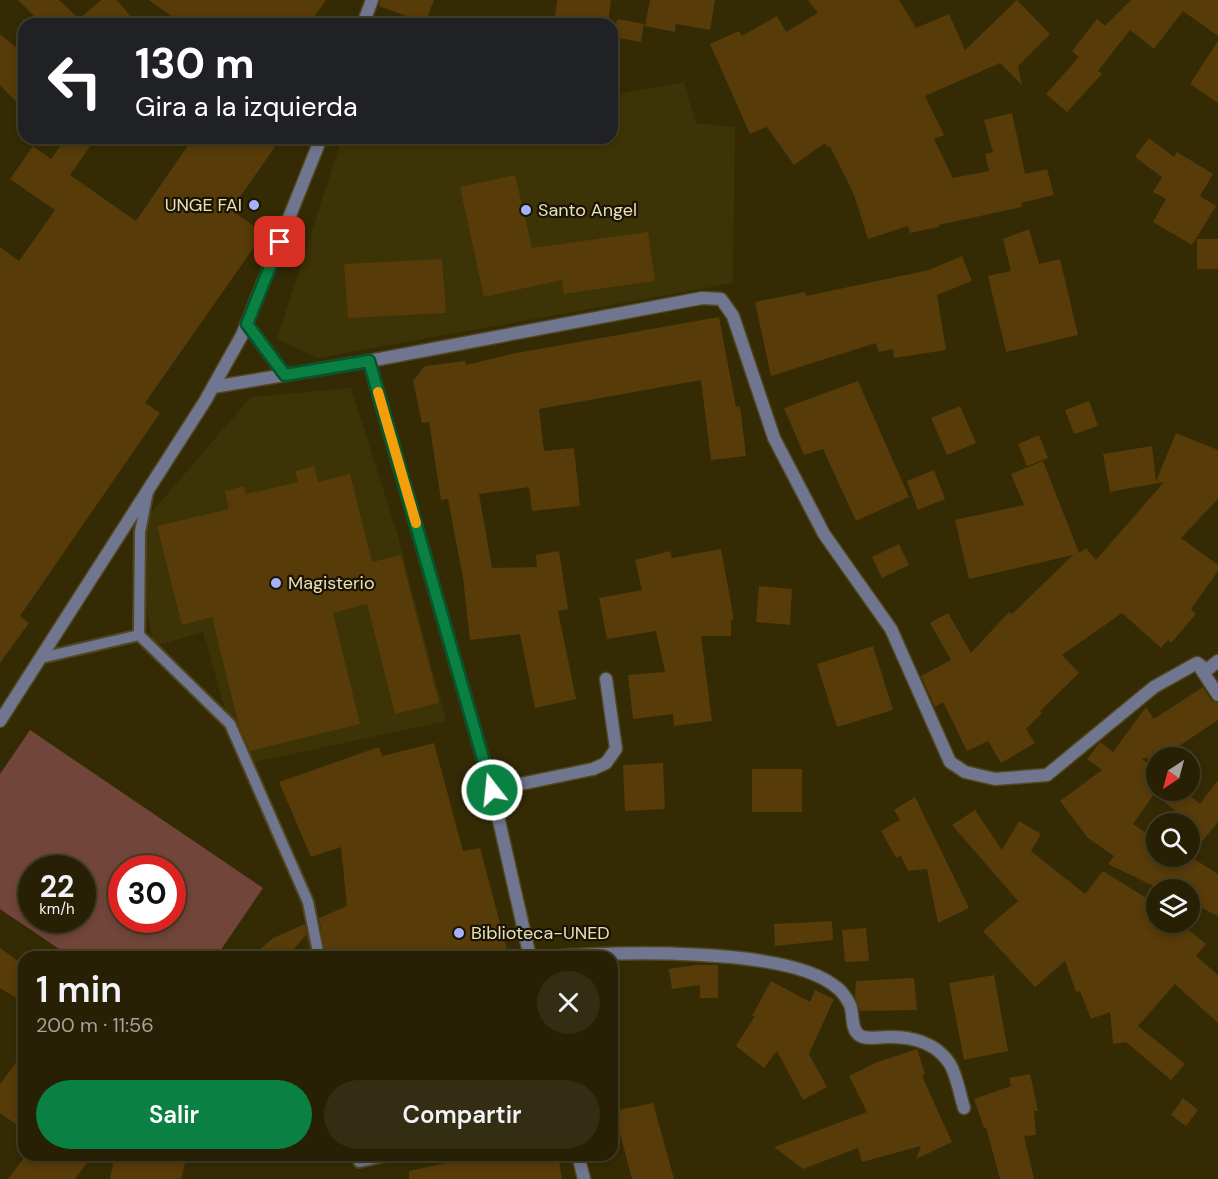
<!DOCTYPE html>
<html lang="es">
<meta charset="utf-8">
<style>
body{margin:0;font-family:"DM Sans",sans-serif;background:#332d13;color:#f1f3f6;height:100vh;display:flex;flex-direction:column;font-size:22px;white-space:nowrap}
*{box-sizing:border-box;margin:0}
p{font-size:20px;color:#a4a39a}
.icon{flex:none;width:33px;height:33px;fill:none;stroke:currentColor;stroke-width:2;stroke-linecap:round;stroke-linejoin:round}
.map{position:relative;flex:1;overflow:hidden}
.panel{position:absolute;left:18px;top:951px;width:600px;height:210px;display:flex;flex-direction:column;background:#272004;border-radius:18px;box-shadow:0 3px 9px #0003,0 0 0 2px #433e26}
.panel>*{flex:none}
.top-card{position:absolute;left:18px;top:18px;width:600px;height:126px;border-radius:18px;box-shadow:0 3px 9px #0003,0 0 0 2px #433e26;background:#202124;color:#fff;overflow:hidden}
.needle{width:39px;rotate:216deg}
.buttons{position:absolute;left:1146px;top:747px;display:grid;gap:12px}
.buttons a{display:grid;place-items:center;width:54px;height:54px;border-radius:50%;background:#272004;box-shadow:0 3px 9px #0003,0 0 0 2px #433e26;font-size:30px}
.speed{position:absolute;left:18px;top:855px;display:flex;gap:12px;font-size:30px;font-weight:700;text-align:center}
.speed>*{display:grid;place-content:center;width:78px;height:78px;border-radius:50%;background:#272004;box-shadow:0 3px 9px #0003,0 0 0 2px #433e26;line-height:1}
.speed small{font-size:15px;font-weight:400}
.speed .limit{border:9px solid #d22;background:#fff;color:#111}
.pin{position:absolute;display:grid;place-items:center;width:51px;height:51px;color:#fff;margin:-26px;border-radius:12px;box-shadow:0 3px 9px #0006}
.me{position:absolute;width:66px;margin:-33px;rotate:344deg;stroke-linejoin:round;filter:drop-shadow(0 0 4px #0008)}
.turn{display:flex;align-items:center;gap:21px;height:126px;padding:0 18px;font-size:27px}
.turn .icon{width:78px;height:78px;stroke-width:2.5}
.turn b{display:block;font-size:42px;line-height:51px}
.round{display:grid;place-items:center;flex:none;width:63px;height:63px;border-radius:32px;background:#332d13}
.overview{display:flex;align-items:center;justify-content:space-between;height:102px;padding:0 18px}
h1{font-size:36px;font-weight:600;line-height:45px}
.action{display:flex;gap:12px;margin-top:auto;padding:12px 18px}
.action a{flex:1;height:69px;border-radius:36px;background:#0b8043;color:#fff;font-size:24px;font-weight:600;line-height:69px;text-align:center}
.action a+a{background:#332d13;color:#f1f3f6}
.map>svg:first-child{display:block}
.built{fill:#3c3306}
.green{fill:#714539;fill-rule:evenodd}
.building{fill:#573b09}
.lines{fill:none;stroke-linecap:round;stroke-linejoin:round}
.lane-casing{stroke:#514822;stroke-width:14}
.street-casing{stroke:#514822;stroke-width:15}
.lane{stroke:#717690;stroke-width:10}
.street{stroke:#717690;stroke-width:12}
.route-casing{stroke:#07532c;stroke-width:15}
.route{stroke:#0b8043;stroke-width:10}
.slow{stroke:#f59e0b;stroke-width:10}
.poi-dot{fill:#a5b1fc;stroke:#1a1400;stroke-width:2}
.labels{text-anchor:middle;dominant-baseline:central;stroke-width:4.5;stroke-linejoin:round;paint-order:stroke}
.poi-label{font-size:18px;fill:#e7e0bd;stroke:#1a1400;text-anchor:start}
</style>
<div class="map">
<svg width="1218" height="1179" viewBox="0 0 1218 1179">
<rect width="100%" height="100%" fill="#342b05"/>
<path class="built" d="M684,82l12,41 39,4 -2,156 -415,75 -41,-19 65,-201h270v-43z
M351,388l46,145 49,188 -205,44 -38,-133 -49,14 -22,-111 119,-138z"/>
<path class="green" d="M30,730l233,158 -47,69h-145l-71,-48v-135zM32,868h50v52h-50zM122,868h50v52h-50z"/>
<path class="building" d="M18,0h41l20,19 22,-19h16l20,24h-95z
M149,0h177l-17,24h-127z
M380,0h54l-9,23 -46,-17z
M557,0h54l-3,24h-54z
M650,0h65l-5,30 -34,-6 -1,8 -30,-6z
M808,0h91l17,28 33,-14 16,36 52,-50 33,34 -32,32 4,19 -22,-22 -75,33 19,39 -10,4 19,39 36,-7 -4,-17 8,-2 -9,-32 28,-7 13,61 22,-5 7,26 -33,8 1,4 -83,18v2l-29,6 -2,-7 -40,13 -14,-44 -24,-49 -3,1 -2,-4 -31,22 -27,-38 -17,7 -40,-90 29,-13 3,5 35,-20 9,16 32,-19z
M1131,0h87v36l-35,-25 -29,38 -24,-19 -32,41 4,3 -35,38 -21,-18 33,-37 -7,-6 25,-32 8,7z
M617,19l27,5 -3,18 -27,-5z
M0,34l24,20v56l-24,-25z
M1218,41v62l-28,-19z
M66,138h30l-26,37 66,46 57,-83h88l-50,72 33,23 -119,170 15,10 -140,203 9,7 -29,40v-416l19,14 36,-51 -45,-31 23,-33 18,13z
M1149,138l25,19 3,-5 36,22 -13,22 16,10 -24,39 -39,-23 13,-23 -13,-7 9,-15 -27,-20z
M515,175l17,73 116,-16 7,49 -91,13 -2,-14 -78,17 -24,-110z
M1029,229l10,35 21,-5 18,76 -72,17 -18,-76 23,-5 -8,-32z
M1197,239h21v30h-21z
M962,256l10,25 -35,14 9,55 -52,8 -1,-9 -14,3 -3,-9 -105,33 -16,-74 50,-10 1,4 123,-26z
M442,259l4,54 -98,5 -4,-54z
M719,317l17,90 4,-1 6,50 -35,4 -10,-80 -162,29 5,42 30,-3 6,58 -48,5 -3,-24 -50,7 13,74 45,-1 -1,-12 23,-4 9,58 -10,2 18,88 -41,9 -15,-74 -50,6 -7,-62 -15,-79 -7,1 -12,-78 -7,1 -9,-42 12,-15 40,-5 1,4 45,-11z
M858,381l51,116 -53,24 -33,-72 -19,6 -20,-47z
M1089,401l9,25 -24,8 -9,-24z
M960,406l16,37 -29,12 -16,-37z
M1176,433l42,17v49l-37,39 37,27v6l-27,38 5,5 -25,29 -3,-3 -7,8 -39,-35 -60,42 17,18 -39,38 2,2 -16,16 9,14 -34,20 -13,-22 -21,10 -24,-49 -8,5 -14,-31 30,-16 -21,-37 18,-10 23,40 38,-41 3,2 61,-59 -104,24 -14,-59 69,-15 -13,-31 32,-13 36,92 7,-5 10,12 68,-78 -54,10 -7,-38 49,-8 4,35z
M1039,435l9,23 -21,8 -9,-22z
M314,466l4,16 32,-8 22,88 29,-7 38,148 -44,11 -28,-110 -34,9 27,111 -110,27 -11,-25 -27,-109 -30,8 -25,-99 72,-17 -4,-18 19,-5 2,8 52,-12 -3,-11z
M934,470l11,29 -27,11 -11,-29z
M899,544l10,21 -27,13 -10,-21z
M721,549l13,71 -3,-1v17h-30l11,85 -38,5 -1,-12 -40,5 -5,-44 37,-3 -9,-41 -49,8 -8,-41 43,-8 -7,-30 35,-9 2,7z
M759,586l33,3 -2,36 -34,-3z
M873,646l20,64 -56,17 -20,-63z
M1203,687l8,13 7,3v17l-57,38h-20l15,12v20h27l17,14 18,-24v42l-28,34v-32h-8l4,-5 -32,-25 -21,30 23,16v16h33l29,18v42l-28,-14v-12h-28l-54,-26 6,-8 -26,-18 -28,-37 42,-31 -15,-11 13,-17 13,10 33,-45 8,12z
M434,743l29,108 17,-3 29,109h-183l-7,-39 28,-12 -6,-59 -30,10 -32,-75 100,-35 3,9z
M663,763l2,46 -40,2 -2,-46z
M752,769h50v43h-50z
M915,797l54,111 -31,15 -11,-54 -19,2 -7,-15 -5,2 -15,-27 19,-11 -6,-10z
M975,810l27,40 17,-29 22,13 -10,17 54,43 18,-23 53,33v18h23l27,22 -10,12 22,19v48l-43,-39 -37,42 47,38 -14,16 -45,-38 -13,2 -3,-32 -19,7 -11,-28 -4,1 -11,-31 -30,26 -52,-56 35,-30 -66,-76z
M832,921l1,19 -58,6 -1,-22z
M305,924l6,33 -5,-22 -19,22h-36l22,-19z
M866,928l3,33 -24,1 -3,-32z
M0,948l24,17v38l-24,-15z
M697,965h21v33h-18v-13l-28,4 -3,-20z
M994,975l14,76 -44,9 -15,-77z
M914,978l3,32 -57,1 -5,-14 1,-16z
M771,981l39,21 5,-12 19,9 -25,55 18,33 -24,13 -26,-49 -13,17 -28,-22 19,-30h-3z
M917,1049l8,25 -3,2 30,66 -36,17 5,-13 -59,16 -4,-14 -55,21 -29,-22 93,-35 -18,-36 28,-14z
M24,1052v78l-24,-17v-29z
M1030,1074l8,37h-4l2,24 -12,1 10,43h-34l-14,-52 -2,1 -10,-29 37,-13 -2,-8z
M1183,1098l15,12 -12,16 -15,-11z
M653,1103l21,76h-42l-18,-68z
M26,1155h67l-18,24h-67z
M115,1155h72l-6,24h-71z
M482,1155h76l4,24h-153v-8z"/>
<g class="lines">
<defs>
<path id="lane" d="M148,491l-8,41 -1,103 91,89 78,178 11,55
M41,658l98,-23
M358,1155l1,7 31,-7"/>
<path id="street" d="M363,24l9,-24
M247,324l38,51
M369,361l123,429 38,167
M213,387l156,-26 333,-63 19,1 12,17 41,122 50,96 67,95 59,133 15,10 30,7 52,-4 107,-88 43,-24 10,7 11,-9
M1199,666l19,29
M0,721l205,-320 37,-66 79,-197
M492,790l101,-21 13,-6 10,-14 -10,-70
M549,957c64,-5 239,-11 287,30 5,3 12,13 14,18 4,9 0,23 9,30 7,5 19,2 27,2 24,-1 50,5 64,27 7,12 10,31 14,44
M578,1155l6,24"/>
</defs>
<use href="#lane" class="lane-casing"/>
<use href="#street" class="street-casing"/>
<use href="#lane" class="lane"/>
<use href="#street" class="street"/>
</g>
<g class="lines">
<defs>
<path id="route" d="M280,242l-33,82 38,51 84,-14 123,429"/>
</defs>
<use href="#route" class="route-casing"/>
<use href="#route" class="route"/>
<path class="slow" d="M378,392l38,131"/>
</g>
<g class="poi-dot">
<circle cx="254" cy="205" r="6"/>
<circle cx="526" cy="210" r="6"/>
<circle cx="276" cy="583" r="6"/>
<circle cx="459" cy="933" r="6"/>
</g>
<g class="labels">
<g class="poi-label">
<text x="242" y="205" text-anchor="end">UNGE FAI</text>
<text x="538" y="210">Santo Angel</text>
<text x="288" y="583">Magisterio</text>
<text x="471" y="933">Biblioteca-UNED</text>
</g>
</g>
</svg>
<div class="buttons">
<a><svg class="needle" viewBox="-14 -14 28 28"><path d="M0-13l5 13h-10z" fill="#e53935"/><path d="M0 13l5-13h-10z" fill="#a4a39a"/></svg></a>
<a><svg class="icon" aria-label="search" viewBox="0 0 24 24"><circle cx="10" cy="10" r="6"/><path d="M15 15l6 6"/></svg></a>
<a><svg class="icon" aria-label="layers" viewBox="0 0 24 24"><path d="M12 4l9 5-9 5-9-5zM3 14l9 5 9-5"/></svg></a>
</div>
<div class="speed"><div>22<small>km/h</small></div><div class="limit">30</div></div>
<div class="pin" style="left:280px;top:242px;background:#d93025"><svg class="icon" aria-label="arrive" viewBox="0 0 24 24"><path d="M6 21V4h12l-3 4 3 4H6"/></svg></div>
<svg class="me" style="left:492px;top:790px" viewBox="-20 -20 40 40"><circle r="17" fill="#0b8043" stroke="#fff" stroke-width="3"/><path d="M0-11L8 9 0 5-8 9z" fill="#fff"/></svg>
<div class="top-card">
<div class="turn"><svg class="icon" aria-label="left" viewBox="0 0 24 24"><path d="M17 20v-9H6M10 6l-5 5 5 5"/></svg><div><b>130 m</b>Gira a la izquierda</div></div>
</div>
<section class="panel">
<div class="overview"><div><h1>1 min</h1><p>200 m · 11:56</p></div><a class="round"><svg class="icon" aria-label="close" viewBox="0 0 24 24"><path d="M6 6l12 12M18 6L6 18"/></svg></a></div>
<div class="action"><a>Salir</a><a>Compartir</a></div>
</section>
</div>
